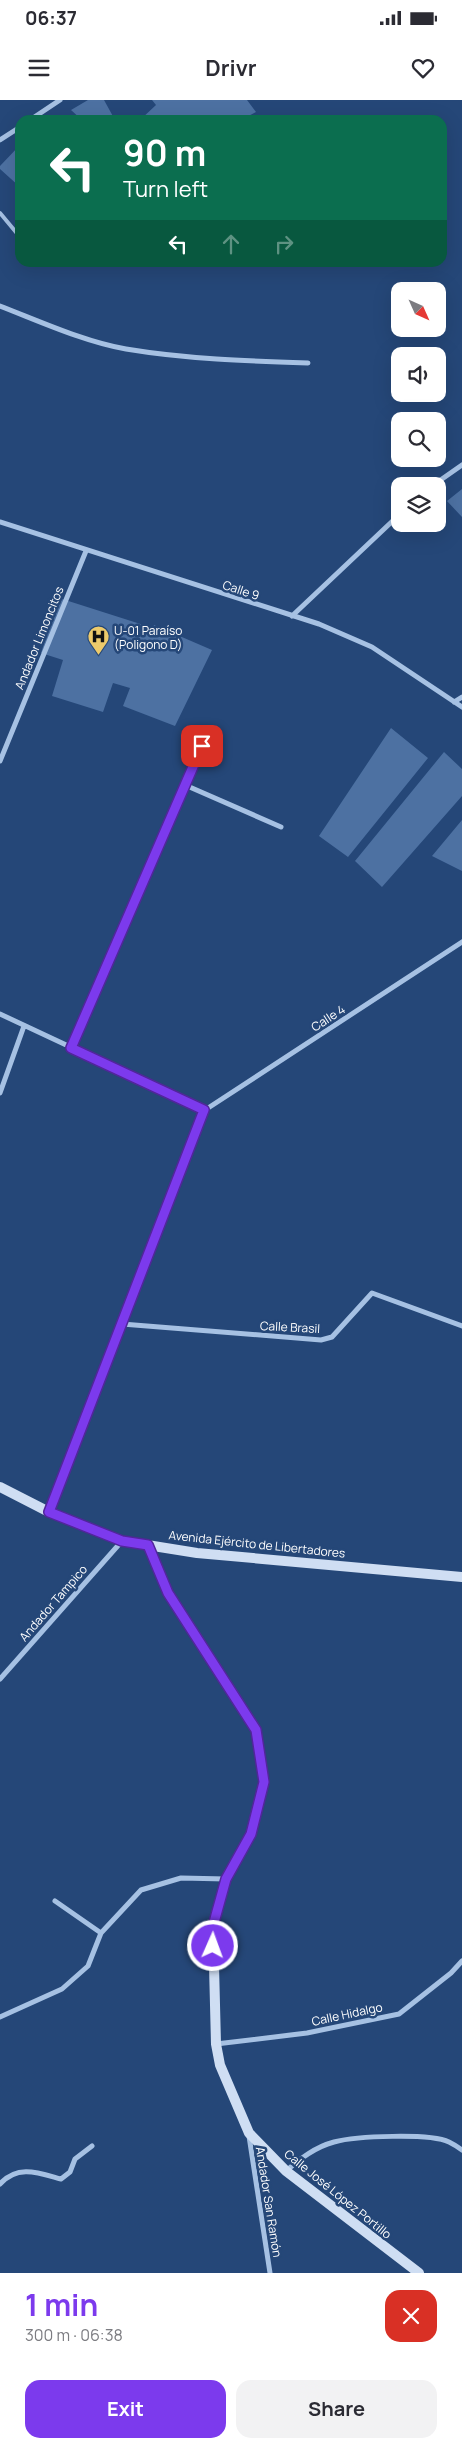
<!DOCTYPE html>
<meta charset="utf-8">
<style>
body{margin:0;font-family:Manrope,sans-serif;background:#f2f2f3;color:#2b2b33;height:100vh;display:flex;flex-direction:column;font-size:19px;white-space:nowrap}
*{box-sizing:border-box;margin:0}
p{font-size:16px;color:#7c7c81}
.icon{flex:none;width:28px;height:28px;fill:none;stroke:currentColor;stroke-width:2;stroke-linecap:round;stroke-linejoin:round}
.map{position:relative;height:2173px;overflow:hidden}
.side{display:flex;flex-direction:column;background:#fff;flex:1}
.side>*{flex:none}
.top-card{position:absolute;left:15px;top:15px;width:432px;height:152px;border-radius:15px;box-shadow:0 5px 20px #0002;background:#0b6e4f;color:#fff;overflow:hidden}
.needle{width:32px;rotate:135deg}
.tools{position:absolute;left:391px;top:182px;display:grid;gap:10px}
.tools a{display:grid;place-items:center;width:55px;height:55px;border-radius:10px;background:#fff;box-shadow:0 5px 20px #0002;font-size:25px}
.pin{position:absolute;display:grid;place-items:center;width:42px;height:42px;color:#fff;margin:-21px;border-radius:10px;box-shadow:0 2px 8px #0006}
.me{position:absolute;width:55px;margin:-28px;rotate:2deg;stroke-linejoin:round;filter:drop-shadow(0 0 4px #0008)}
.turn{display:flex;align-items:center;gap:18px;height:105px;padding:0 25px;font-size:22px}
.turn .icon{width:65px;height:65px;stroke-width:2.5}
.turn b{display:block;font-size:35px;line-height:42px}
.lanes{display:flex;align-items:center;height:48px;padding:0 25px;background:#0003;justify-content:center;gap:25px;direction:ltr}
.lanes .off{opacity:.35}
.round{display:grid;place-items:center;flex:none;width:52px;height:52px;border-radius:15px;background:#f2f2f3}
.summary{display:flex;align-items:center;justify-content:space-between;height:85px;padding:0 25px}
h1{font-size:30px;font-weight:700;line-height:38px;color:#7c3aed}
.cta{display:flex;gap:10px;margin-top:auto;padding:10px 25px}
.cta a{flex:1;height:58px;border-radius:15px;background:#7c3aed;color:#fff;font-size:20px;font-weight:700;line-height:58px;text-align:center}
.cta a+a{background:#f2f2f3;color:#2b2b33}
.status{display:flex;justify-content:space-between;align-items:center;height:35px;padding:0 25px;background:#fff;direction:ltr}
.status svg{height:14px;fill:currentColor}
header{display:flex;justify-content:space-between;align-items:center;height:65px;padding:0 25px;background:#fff;font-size:22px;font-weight:700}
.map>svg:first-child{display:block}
.building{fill:#4d71a2}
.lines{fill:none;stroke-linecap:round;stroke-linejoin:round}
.lane{stroke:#a6c1e3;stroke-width:4}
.street{stroke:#a6c1e3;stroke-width:5}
.secondary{stroke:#cfdef3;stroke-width:10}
.route-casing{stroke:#51269a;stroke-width:12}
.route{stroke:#7c3aed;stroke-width:9}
.labels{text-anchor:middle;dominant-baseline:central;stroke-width:5;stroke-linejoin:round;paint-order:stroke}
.street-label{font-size:12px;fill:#fff;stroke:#254778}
.poi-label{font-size:12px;fill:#fff;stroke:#254778;text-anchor:start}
</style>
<div class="status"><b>06:37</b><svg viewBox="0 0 49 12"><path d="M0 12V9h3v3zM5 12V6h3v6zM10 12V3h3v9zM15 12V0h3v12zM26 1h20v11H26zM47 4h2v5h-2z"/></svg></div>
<header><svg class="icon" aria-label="menu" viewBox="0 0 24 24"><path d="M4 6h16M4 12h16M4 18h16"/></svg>Drivr<svg class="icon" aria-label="heart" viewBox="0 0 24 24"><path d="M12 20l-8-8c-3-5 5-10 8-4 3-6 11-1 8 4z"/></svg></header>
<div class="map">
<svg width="462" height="2173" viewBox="0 0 462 2173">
<rect width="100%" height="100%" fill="#254778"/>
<path class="building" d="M88,0h16l11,20h-33l-11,-10z
M152,0h95l9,12 -15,8h-101l16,-15z
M20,45v42l-20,-18v-3z
M462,389v28l-15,-16z
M59,498l94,30 1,-3 58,25 -37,76 -52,-20 7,-18 -17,-5 -10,29 -51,-16 11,-36 -22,-7z
M391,628l37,30 -80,99 -29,-21z
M444,652l18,17v27l-80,91 -27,-26z
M462,720v51l-30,-15z"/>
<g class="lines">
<path class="lane" d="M0,113l20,24"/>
<path class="street" d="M30,20l30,-20
M0,40l20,-13
M0,206c39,15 85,36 126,43 60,10 121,12 182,14
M432,386l30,-21
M0,422l319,102 53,23 90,60
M292,516l108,-102
M454,602l8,-5
M0,661l86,-210
M185,685l96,42
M0,914l205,96
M71,948l131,-302
M0,993l24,-67
M205,1010l257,-168
M122,1224l199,16 11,-3 40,-44 90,33
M49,1412l156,-402
M0,1579l122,-138
M55,1801l46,32
M0,1917l62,-28 26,-23 13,-33 40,-43 40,-12 45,1
M216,1944l91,-11 92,-19 52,-41 11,-12
M249,2036l21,137
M286,2071c14,-12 29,-24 48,-29 22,-6 96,-9 115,0 4,2 9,5 13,8
M0,2084c18,-20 39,-11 61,-5l9,-7 5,-13 17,-13"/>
<path class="secondary" d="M0,1387l49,25 73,29 75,12 265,24
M148,1445l20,48 88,137 8,52 -13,52 -25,45 -13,47 3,118 4,21 29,68 37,38 133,102"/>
</g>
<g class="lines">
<defs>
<path id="route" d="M202,646l-131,302 133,62 -155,402 73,29 26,4 20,48 88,137 8,52 -13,52 -25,45 -13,47v20"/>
</defs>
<use href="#route" class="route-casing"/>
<use href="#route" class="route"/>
</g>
<defs>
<symbol id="hospital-pin" viewBox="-11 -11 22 30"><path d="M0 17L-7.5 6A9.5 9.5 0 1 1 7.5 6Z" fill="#edca6b" stroke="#254778"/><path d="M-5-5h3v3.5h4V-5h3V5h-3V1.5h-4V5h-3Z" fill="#111"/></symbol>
</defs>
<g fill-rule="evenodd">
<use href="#hospital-pin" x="86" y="524" width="25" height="34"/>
</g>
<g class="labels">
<g class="street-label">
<text transform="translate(241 490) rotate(18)">Calle 9</text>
<text transform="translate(39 538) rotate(-68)">Andador Limoncitos</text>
<text transform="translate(328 918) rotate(-33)">Calle 4</text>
<text transform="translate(290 1227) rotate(3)">Calle Brasil</text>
<text transform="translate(257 1444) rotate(6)">Avenida Ejército de Libertadores</text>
<text transform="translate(53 1503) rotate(-49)">Andador Tampico</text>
<text transform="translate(347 1914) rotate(-12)">Calle Hidalgo</text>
<text transform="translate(338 2094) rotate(39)">Calle José López Portillo</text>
<text transform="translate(269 2102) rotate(81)">Andador San Ramón</text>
</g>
<g class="poi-label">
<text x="114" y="530">U-01 Paraíso<tspan x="114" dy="14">(Poligono D)</tspan></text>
</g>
</g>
</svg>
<div class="tools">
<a><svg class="needle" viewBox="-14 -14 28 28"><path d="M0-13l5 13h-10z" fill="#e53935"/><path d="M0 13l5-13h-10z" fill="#7c7c81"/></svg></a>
<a><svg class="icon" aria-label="sound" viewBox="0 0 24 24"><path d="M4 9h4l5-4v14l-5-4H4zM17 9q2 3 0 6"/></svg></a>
<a><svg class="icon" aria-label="search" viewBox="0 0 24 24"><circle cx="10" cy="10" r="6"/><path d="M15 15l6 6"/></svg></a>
<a><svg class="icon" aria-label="layers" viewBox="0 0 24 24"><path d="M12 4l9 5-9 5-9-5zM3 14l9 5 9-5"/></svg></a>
</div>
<div class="pin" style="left:202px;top:646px;background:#d93025"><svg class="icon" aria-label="arrive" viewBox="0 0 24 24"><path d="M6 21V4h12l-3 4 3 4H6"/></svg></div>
<svg class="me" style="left:213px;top:1846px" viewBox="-20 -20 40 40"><circle r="17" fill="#7c3aed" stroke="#fff" stroke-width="3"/><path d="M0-11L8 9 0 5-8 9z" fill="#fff"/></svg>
<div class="top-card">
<div class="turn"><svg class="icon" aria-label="left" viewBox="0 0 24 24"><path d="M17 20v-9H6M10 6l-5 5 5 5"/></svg><div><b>90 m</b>Turn left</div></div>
<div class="lanes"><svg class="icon" aria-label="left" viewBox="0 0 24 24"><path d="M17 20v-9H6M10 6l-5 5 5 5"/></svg><svg class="icon off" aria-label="ahead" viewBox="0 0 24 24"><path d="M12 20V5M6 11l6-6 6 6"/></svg><svg class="icon off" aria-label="right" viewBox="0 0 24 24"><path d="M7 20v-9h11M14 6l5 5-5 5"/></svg></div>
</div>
</div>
<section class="side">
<div class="summary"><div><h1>1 min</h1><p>300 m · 06:38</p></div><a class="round" style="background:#d93025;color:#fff"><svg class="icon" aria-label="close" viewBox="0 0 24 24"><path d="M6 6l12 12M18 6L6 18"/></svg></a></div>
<div class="cta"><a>Exit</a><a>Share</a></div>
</section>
